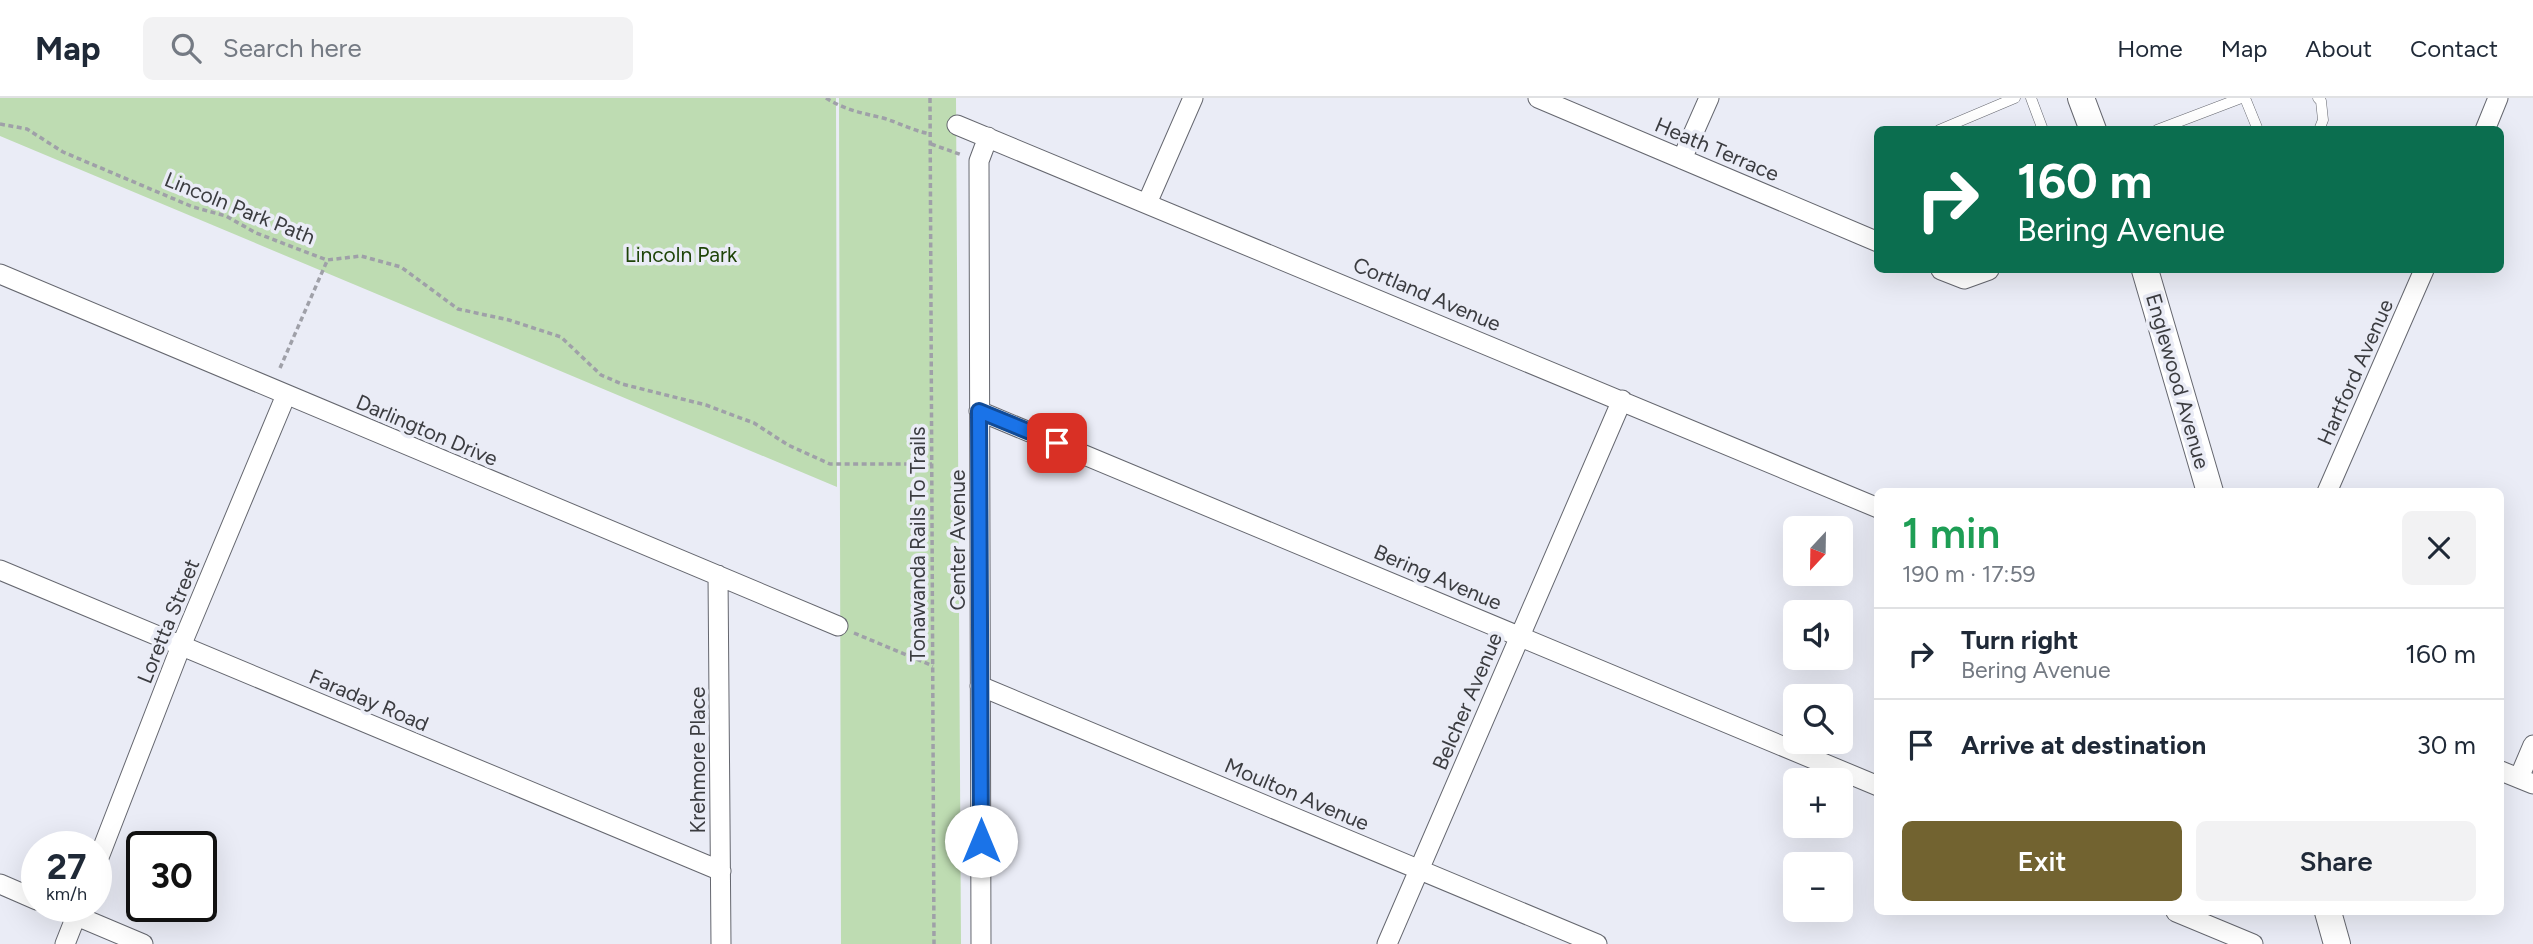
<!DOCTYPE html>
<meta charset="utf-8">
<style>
body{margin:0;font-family:Figtree,sans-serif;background:#f2f2f3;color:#1f2937;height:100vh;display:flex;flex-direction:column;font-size:26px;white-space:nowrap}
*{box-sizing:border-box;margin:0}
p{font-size:23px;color:#747a83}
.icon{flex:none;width:38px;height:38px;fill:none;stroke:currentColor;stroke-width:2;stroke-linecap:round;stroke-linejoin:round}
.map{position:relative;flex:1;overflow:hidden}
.details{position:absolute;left:1874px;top:390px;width:630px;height:427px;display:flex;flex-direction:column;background:#fff;border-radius:10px;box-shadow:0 7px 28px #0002}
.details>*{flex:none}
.top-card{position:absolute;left:1874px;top:28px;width:630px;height:147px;border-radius:10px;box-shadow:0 7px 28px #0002;background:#0b6e4f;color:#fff;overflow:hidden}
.needle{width:46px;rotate:202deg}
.buttons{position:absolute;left:1783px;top:418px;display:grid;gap:14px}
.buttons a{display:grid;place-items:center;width:70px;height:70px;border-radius:10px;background:#fff;box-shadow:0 7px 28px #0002;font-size:35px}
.speed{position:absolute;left:21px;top:733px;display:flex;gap:14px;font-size:35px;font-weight:700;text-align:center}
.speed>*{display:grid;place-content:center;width:91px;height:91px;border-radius:50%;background:#fff;box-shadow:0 7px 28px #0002;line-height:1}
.speed small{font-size:18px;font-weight:400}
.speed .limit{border:4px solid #111;border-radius:10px;background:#fff;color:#111}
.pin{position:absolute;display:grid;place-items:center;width:60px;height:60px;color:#fff;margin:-30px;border-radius:14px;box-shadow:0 4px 10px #0006}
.me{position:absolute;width:77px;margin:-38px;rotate:0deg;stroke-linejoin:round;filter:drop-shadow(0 0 5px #0008)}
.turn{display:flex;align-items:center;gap:24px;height:147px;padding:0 28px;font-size:32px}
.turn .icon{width:91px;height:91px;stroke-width:2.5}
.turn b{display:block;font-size:49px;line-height:60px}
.round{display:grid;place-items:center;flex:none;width:74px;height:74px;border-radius:10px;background:#f2f2f3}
.overview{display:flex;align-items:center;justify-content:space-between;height:119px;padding:0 28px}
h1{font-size:42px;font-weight:600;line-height:52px;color:#1e9e55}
.primary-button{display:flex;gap:14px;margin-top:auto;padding:14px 28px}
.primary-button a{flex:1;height:80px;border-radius:10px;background:#726330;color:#fff;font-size:28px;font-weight:600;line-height:80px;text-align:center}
.primary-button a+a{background:#f2f2f3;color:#1f2937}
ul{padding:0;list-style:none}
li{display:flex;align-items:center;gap:21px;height:91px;padding:0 28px;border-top:2px solid #e0e1e3}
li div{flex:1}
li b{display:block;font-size:26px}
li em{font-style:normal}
header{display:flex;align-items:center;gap:42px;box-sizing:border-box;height:98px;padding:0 35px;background:#fff;border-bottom:2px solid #e0e1e3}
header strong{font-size:33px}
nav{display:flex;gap:38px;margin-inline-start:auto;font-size:24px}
.search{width:490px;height:63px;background:#f2f2f3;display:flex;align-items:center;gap:18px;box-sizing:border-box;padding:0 24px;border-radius:10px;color:#747a83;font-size:26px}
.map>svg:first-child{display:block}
.green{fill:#bedcb2}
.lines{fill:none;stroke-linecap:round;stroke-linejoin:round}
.lane-casing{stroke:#65676f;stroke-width:11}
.street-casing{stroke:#65676f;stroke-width:21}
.secondary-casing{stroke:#65676f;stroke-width:28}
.path{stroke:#9fa0a8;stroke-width:3.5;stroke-dasharray:5 3.5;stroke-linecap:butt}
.lane{stroke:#fff;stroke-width:10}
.street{stroke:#fff;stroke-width:19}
.secondary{stroke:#fff;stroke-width:26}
.route-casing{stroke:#114b97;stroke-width:18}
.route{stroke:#1a73e8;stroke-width:12}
.labels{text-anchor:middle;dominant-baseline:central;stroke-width:7;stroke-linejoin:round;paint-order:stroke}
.street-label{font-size:21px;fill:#3b3c40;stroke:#eaecf6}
.park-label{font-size:21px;fill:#1e4408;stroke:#eaecf6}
</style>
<header>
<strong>Map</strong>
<div class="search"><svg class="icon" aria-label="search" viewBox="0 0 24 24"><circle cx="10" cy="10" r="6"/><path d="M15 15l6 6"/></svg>Search here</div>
<nav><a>Home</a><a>Map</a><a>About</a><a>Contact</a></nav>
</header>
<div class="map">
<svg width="2533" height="846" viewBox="0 0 2533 846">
<rect width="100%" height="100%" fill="#eaecf6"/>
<path class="green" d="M0,0h836l1,389 -837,-351z
M839,0h117l5,846h-120z"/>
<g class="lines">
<defs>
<path id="lane" d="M2031,0l12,32
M2245,0l13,32
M2318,0l3,3 2,19 -4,10
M1939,32l76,-32
M2157,32l84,-32"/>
<path id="street" d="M1538,0l340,144
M957,27l921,383
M2485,32l13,-32
M1682,61l27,-61
M1148,103l45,-103
M1941,172l23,9 25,-9
M0,176l838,352
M979,313l899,375
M2327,394l97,-222
M0,472l721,301
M718,477l3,369
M980,588l617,258
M2501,673l32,13
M2519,680l14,-33
M96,767l85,-219 105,-251
M0,786l37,16
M53,808l90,38
M2176,814l77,32
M65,846l15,-38
M981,846l-2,-783 9,-24
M1387,846l235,-544"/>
<path id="secondary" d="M2081,0l12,32
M2145,172l65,222
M2328,814l9,32"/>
</defs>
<use href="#lane" class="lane-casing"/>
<use href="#street" class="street-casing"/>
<use href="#secondary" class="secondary-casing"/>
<path class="path" d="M826,0c19,12 36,15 57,20 17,5 30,13 48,16
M930,0l4,846
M0,26l27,5 36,23 130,55 33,9 30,17 71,27 34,-4 40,11 57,42 51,11 52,17 40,38 21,9 84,21 48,18 34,22 42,19h102
M931,46l31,11
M280,270l47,-107
M854,535l79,33"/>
<use href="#lane" class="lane"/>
<use href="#street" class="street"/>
<use href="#secondary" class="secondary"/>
</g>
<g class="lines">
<defs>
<path id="route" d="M981,743l-2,-430 78,32"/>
</defs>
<use href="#route" class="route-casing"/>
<use href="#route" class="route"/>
</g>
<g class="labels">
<g class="street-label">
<text transform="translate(1717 51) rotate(23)">Heath Terrace</text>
<text transform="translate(240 110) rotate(22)">Lincoln Park Path</text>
<text transform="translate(1427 196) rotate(23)">Cortland Avenue</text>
<text transform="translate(2355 274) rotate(-66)">Hartford Avenue</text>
<text transform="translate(2178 283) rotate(74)">Englewood Avenue</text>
<text transform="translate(427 332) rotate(23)">Darlington Drive</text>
<text transform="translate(957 442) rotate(-90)">Center Avenue</text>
<text transform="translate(917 446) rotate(-90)">Tonawanda Rails To Trails</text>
<text transform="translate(1438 479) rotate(23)">Bering Avenue</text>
<text transform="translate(168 523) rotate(-68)">Loretta Street</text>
<text transform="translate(369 602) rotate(23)">Faraday Road</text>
<text transform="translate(1467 603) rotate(-67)">Belcher Avenue</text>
<text transform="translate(697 662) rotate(-90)">Krehmore Place</text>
<text transform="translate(1297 696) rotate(23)">Moulton Avenue</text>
</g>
<g class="park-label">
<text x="681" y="156">Lincoln Park</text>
</g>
</g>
</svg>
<div class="buttons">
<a><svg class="needle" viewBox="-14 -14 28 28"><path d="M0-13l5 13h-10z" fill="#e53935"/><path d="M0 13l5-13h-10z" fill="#747a83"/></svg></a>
<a><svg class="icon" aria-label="sound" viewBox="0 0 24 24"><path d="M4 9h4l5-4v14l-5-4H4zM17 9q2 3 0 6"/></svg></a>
<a><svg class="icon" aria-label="search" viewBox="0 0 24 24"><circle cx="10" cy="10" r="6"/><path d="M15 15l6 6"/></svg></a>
<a>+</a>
<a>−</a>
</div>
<div class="speed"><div>27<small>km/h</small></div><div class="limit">30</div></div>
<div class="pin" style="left:1057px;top:345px;background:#d93025"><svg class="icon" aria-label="arrive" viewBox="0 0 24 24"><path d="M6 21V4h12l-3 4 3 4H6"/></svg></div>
<svg class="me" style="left:981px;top:743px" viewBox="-20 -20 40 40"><circle r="19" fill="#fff"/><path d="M0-13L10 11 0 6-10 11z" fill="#1a73e8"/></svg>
<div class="top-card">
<div class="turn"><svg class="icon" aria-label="right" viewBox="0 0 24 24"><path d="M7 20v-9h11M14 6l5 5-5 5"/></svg><div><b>160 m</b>Bering Avenue</div></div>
</div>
<section class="details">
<div class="overview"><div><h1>1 min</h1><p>190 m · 17:59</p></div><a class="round"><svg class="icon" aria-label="close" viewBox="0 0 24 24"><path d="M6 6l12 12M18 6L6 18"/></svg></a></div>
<ul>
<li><svg class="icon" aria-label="right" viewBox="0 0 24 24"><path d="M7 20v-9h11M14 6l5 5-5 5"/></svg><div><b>Turn right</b><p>Bering Avenue</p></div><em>160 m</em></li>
<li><svg class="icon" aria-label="arrive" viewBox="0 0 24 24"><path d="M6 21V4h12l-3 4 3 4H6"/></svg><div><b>Arrive at destination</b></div><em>30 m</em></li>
</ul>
<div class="primary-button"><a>Exit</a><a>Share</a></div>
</section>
</div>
